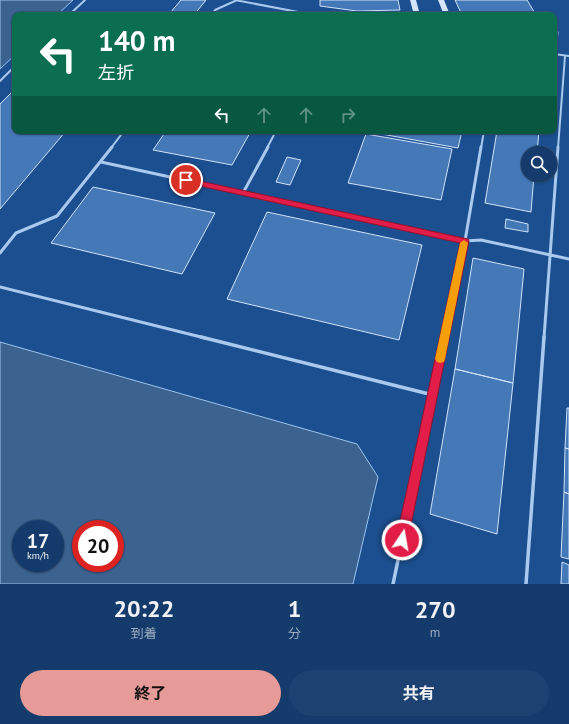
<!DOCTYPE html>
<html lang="ja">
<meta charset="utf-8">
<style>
body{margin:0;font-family:"PT Sans","Noto Sans JP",sans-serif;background:#1d4271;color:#f1f3f6;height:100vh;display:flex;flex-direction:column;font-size:15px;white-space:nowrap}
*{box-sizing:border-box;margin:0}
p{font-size:13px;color:#9dadc1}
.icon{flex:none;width:22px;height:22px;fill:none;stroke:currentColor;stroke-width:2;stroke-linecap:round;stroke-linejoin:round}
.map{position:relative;height:584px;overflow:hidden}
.side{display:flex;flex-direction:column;background:#143b6b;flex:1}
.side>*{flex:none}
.guide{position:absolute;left:12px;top:12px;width:545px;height:122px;border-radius:8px;box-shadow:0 1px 3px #0004,0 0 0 1px #33557e;background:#0b6e4f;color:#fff;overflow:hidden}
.tools{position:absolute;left:521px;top:146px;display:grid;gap:8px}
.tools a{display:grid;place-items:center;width:36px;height:36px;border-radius:50%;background:#143b6b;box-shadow:0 1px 3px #0004,0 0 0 1px #33557e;font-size:20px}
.speed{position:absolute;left:12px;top:520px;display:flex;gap:8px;font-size:20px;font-weight:700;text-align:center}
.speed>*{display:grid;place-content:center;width:52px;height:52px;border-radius:50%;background:#143b6b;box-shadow:0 1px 3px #0004,0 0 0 1px #33557e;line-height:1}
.speed small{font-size:10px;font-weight:400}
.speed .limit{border:6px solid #d22;background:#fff;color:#111}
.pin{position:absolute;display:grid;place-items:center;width:34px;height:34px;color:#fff;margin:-17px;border:2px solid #fff;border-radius:50%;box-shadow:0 1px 4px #0007}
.me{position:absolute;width:44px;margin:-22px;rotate:12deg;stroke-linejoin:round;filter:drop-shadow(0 0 3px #0008)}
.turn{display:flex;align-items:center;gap:14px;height:84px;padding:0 20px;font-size:18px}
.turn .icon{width:52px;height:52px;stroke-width:2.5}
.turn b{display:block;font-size:28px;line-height:34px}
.lanes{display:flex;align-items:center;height:38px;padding:0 20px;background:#0003;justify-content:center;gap:20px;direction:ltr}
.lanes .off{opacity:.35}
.eta{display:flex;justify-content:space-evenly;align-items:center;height:68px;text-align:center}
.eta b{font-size:24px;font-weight:700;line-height:28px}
.cta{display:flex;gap:8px;margin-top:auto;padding:8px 20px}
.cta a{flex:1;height:46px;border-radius:24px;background:#e69b98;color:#111;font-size:16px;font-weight:700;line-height:46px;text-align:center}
.cta a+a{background:#1d4271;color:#f1f3f6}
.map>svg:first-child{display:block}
.water{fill:#3c6290;stroke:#9cc4f0;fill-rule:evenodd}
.building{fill:#4478b7;stroke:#cfe3fa}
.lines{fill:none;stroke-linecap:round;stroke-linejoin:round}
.lane-far2{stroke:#a9c9ee;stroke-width:2}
.lane-far1{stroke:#a9c9ee;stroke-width:3}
.lane{stroke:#a9c9ee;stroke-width:3.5}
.secondary{fill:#d6e6fa;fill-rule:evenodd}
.route{fill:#e11d48;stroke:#92132f}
.slow{fill:#f59e0b}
</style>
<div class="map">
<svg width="569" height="584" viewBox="0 0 569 584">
<rect width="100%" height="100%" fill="#1b4f8f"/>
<path class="water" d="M0,0h73l-16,15h-42v40l-15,14z
M0,342l357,102 21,33 -25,107h-353zM21,529h34v34h-34zM81,529h34v34h-34z"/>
<path class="building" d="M181,0h25l-12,15 -24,-2z
M320,0h78l2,10 -43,1 -37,-5z
M455,0h72l9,15h-74z
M554,25l4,7 -1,11 -3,-1z
M12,92l3,1v38h51l-66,78v-105z
M166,131h85l-19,34 -79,-15z
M365,131h97l-4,17z
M497,131h42l-2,22h-9v22h6l-3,37 -46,-9z
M366,134l86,15 -11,51 -93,-17z
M287,157l14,3 -11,25 -14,-3z
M93,187l122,26 -33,61 -131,-31z
M267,212l155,33 -23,95 -172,-41z
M506,219l22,5v8l-23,-4z
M473,258l51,11 -11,114 -58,-14z
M455,369l58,14 -16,151 -67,-20z
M567,408h2v41l-4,-1z
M565,448l4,1v45l-5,-2z
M564,492l5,2v65l-8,-2z
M562,562l7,3v19h-8z"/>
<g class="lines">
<path class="lane-far2" d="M235,0l79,15
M69,15l16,-15
M212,15l3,-5 22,-10
M554,54l15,2
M0,81l15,-15
M111,148l13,-17
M267,148l9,-17
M481,148l3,-17
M558,148l7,-92"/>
<path class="lane-far1" d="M101,162l364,79 16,-1 88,19
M243,193l25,-46
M0,253l16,-20 41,-17 55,-69
M0,287l205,51
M445,338l20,-97 16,-94
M544,338l14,-191"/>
<path class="lane" d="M201,337l232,58
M393,584l52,-247
M526,584l18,-247"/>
<path class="secondary" d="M410,0h6l4,15h-6z
M438,0h6l6,15h-6z"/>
</g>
<path class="route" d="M183,178h3l282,61 1,2 -62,304 -5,1 -4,-1 -2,-5 64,-297 -274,-60 -4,-3z"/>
<path class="slow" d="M464,240l4,3 -23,116 -1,3 -4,1 -3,-1 -2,-3 25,-116z"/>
</svg>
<div class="tools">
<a><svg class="icon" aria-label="search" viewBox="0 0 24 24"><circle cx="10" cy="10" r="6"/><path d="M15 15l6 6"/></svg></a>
</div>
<div class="speed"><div>17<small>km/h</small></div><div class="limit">20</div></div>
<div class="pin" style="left:186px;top:180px;background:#d93025"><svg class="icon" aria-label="arrive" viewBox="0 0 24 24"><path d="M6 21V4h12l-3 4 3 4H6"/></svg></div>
<svg class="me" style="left:402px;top:540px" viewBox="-20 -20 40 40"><circle r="17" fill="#e11d48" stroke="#fff" stroke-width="3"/><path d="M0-11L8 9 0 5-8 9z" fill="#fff"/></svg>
<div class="guide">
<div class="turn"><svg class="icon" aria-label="left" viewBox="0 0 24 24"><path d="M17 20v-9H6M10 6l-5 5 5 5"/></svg><div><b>140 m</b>左折</div></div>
<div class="lanes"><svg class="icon" aria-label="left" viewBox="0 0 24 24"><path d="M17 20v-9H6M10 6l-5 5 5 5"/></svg><svg class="icon off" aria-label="ahead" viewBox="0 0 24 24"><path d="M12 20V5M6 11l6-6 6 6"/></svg><svg class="icon off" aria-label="ahead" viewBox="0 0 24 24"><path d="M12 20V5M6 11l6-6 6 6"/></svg><svg class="icon off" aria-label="right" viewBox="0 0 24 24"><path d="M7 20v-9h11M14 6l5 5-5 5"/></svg></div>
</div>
</div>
<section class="side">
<div class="eta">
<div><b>20:22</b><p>到着</p></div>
<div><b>1</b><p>分</p></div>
<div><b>270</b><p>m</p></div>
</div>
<div class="cta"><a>終了</a><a>共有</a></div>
</section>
